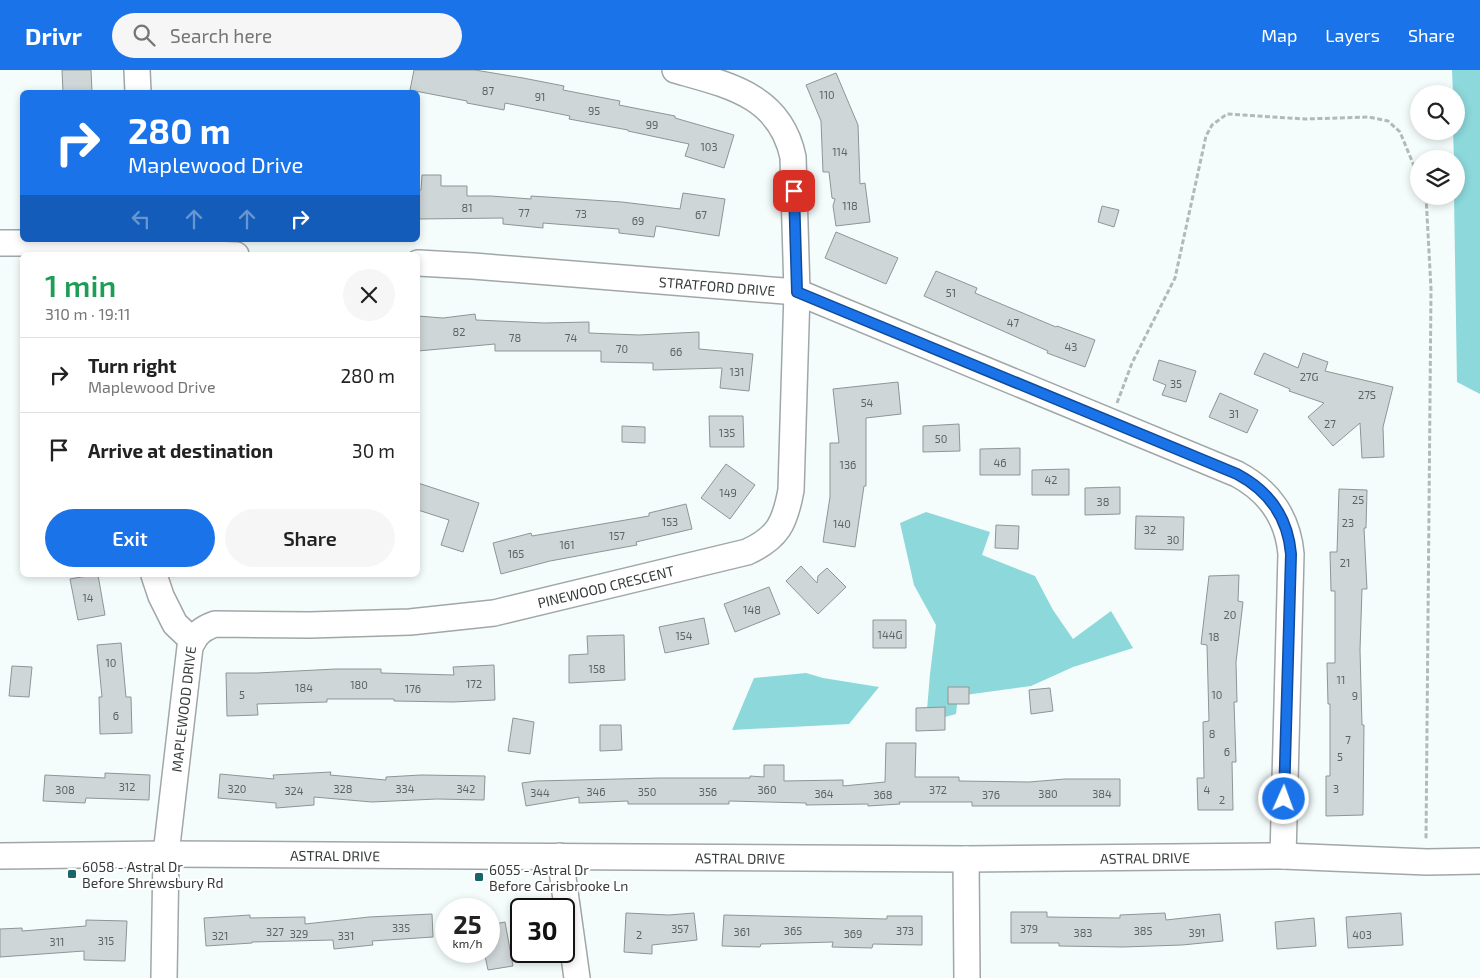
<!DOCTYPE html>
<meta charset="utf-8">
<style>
body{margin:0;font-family:"Exo 2",sans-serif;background:#f6f6f6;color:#222;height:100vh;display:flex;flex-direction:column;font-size:19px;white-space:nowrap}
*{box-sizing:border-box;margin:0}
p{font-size:16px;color:#767676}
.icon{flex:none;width:28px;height:28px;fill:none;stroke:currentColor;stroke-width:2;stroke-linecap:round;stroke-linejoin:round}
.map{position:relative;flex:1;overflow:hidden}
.sheet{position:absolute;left:20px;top:182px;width:400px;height:325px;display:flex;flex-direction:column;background:#fff;border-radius:8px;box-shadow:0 2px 8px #0003}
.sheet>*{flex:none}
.banner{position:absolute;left:20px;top:20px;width:400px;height:152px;border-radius:8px;box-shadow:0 2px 8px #0003;background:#1a73e8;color:#fff;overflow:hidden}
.tools{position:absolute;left:1410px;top:15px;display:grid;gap:10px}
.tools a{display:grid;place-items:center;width:55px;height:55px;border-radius:50%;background:#fff;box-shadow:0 2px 8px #0003;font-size:25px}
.speed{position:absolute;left:435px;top:828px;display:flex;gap:10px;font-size:25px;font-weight:700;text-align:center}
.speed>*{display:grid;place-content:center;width:65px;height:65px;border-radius:50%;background:#fff;box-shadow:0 2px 8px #0003;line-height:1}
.speed small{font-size:12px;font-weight:400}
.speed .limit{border:2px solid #111;border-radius:8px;background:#fff;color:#111}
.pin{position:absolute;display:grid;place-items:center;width:42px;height:42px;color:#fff;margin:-21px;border-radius:10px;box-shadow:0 2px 8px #0006}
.me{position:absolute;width:55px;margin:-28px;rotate:2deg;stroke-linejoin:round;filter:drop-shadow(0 0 4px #0008)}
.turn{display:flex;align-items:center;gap:18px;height:105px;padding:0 25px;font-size:22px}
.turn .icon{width:65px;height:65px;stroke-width:2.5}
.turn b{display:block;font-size:35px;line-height:42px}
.lanes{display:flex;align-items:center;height:48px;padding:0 25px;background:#0003;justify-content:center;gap:25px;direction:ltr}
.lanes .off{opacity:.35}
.round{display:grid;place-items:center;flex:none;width:52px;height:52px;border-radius:26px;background:#f6f6f6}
.headline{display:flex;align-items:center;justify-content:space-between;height:85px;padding:0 25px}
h1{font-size:30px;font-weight:600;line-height:38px;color:#1e9e55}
.cta{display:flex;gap:10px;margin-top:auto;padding:10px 25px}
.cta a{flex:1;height:58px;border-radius:30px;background:#1a73e8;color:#fff;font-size:20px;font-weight:600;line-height:58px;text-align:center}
.cta a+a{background:#f6f6f6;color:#222}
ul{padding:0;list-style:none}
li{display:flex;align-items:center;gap:15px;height:75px;padding:0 25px;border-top:1px solid #e0e0e0}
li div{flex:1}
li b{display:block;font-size:19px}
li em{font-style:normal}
header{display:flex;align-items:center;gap:30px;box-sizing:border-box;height:70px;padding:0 25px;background:#1a73e8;color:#fff}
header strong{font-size:24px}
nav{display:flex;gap:28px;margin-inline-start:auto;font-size:18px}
.search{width:350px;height:45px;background:#f6f6f6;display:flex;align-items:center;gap:12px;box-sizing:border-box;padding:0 18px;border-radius:28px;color:#767676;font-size:19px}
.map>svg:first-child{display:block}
.green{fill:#8cd8db}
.building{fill:#cfd6d7;stroke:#8e9595}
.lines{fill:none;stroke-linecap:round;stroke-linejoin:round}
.minor-casing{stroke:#a1a7a8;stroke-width:28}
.path{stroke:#b2b9b9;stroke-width:3;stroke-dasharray:5 2.5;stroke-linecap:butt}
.minor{stroke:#fff;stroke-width:25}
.route-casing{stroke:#114b97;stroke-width:12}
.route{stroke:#1a73e8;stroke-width:9}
.poi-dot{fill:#18666a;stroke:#fff;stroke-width:2}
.labels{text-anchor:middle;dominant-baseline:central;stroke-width:4;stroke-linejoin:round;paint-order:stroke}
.number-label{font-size:11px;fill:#5e6262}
.street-label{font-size:14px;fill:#383b3b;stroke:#fff}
.poi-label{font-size:14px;fill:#383b3b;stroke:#fff;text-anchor:start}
</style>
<header>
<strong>Drivr</strong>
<div class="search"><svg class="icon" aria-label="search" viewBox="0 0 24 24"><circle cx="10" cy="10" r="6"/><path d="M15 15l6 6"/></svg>Search here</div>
<nav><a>Map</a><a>Layers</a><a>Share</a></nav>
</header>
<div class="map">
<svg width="1480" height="908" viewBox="0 0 1480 908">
<rect width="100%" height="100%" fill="#f4fcfc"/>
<path class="green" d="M1452,0h28v324l-23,-12 -3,-186h2v-37h-2l-1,-28h3v-37h-3z
M926,442l64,20 -8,23 53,21 18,34 20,29 38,-28 22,37 -60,19 -42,19 -73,10 -2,18 -30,8 4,-48 6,-49 -22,-40 -14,-62z
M806,603l17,5 56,9 -30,37 -117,6 22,-52z"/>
<path class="building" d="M62,0h29l1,22h-29z
M414,0h61l48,8 41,8 -1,4 57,11 -1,4 56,11v2l59,17 -10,33 -39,-12 4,-12 -61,-13v-1l-59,-11 1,-3 -65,-13 -1,7 -37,-7v-2l-57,-11z
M836,3l22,52 2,59 5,-1 5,39 -34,4 -3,-20 2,-7 -3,-1 -3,-26h-6l-2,-51 -15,-36z
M422,105h19v11h26v10h24l40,3v-3l91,6 58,7 3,-16 42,6 -6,37 -63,-10 -2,11 -35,-4v-4l-76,-6v5l-40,-4v-6l-85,1v-29h3z
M1102,136l17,4 -5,17 -16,-5z
M836,162l62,26 -12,26 -61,-26z
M936,201l41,17 -2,5 81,34 1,-1 38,14 -10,27 -38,-14 1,-2 -124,-55z
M475,244l1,6 68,3 45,-1v11l50,2 60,-3v17l54,5 -4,37 -29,-3 2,-20 -69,2v-7l-52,-1v-11h-106v-7l-77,7v-35l25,2z
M1264,283l34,15 5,-15 25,9 -3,9 68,16 -10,40 1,30 -22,1 -2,-35 -27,23 -25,-29 16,-14 -35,-12 1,-2 -36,-15z
M1159,290l37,11 -10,31 -24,-7 4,-10 -13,-5z
M898,312l3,32 -35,4v68h-2l-9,61 -32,-5 7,-45v-54h9l-6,-54z
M1220,323l38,17 -11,23 -38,-16z
M709,346h34l1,31h-34z
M959,354l1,27 -37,1v-26z
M622,356l23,1v16l-23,-1z
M1020,378v27h-40v-26z
M726,394l29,21 -25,34 -29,-21z
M1069,399v26h-37v-25z
M418,413l61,20 -16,49 -22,-7 8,-25 -31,-10z
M1120,417v27l-35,1v-27z
M1339,419l28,1 -1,38h-2l3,61h-5l-2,61 2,75h2l-1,90 -37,1v-40h4v-72h-2l-1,-41h8v-72h-4l-1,-39h7z
M686,434l6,25 -56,13 1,3 -87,16 -49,13 -8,-31 38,-10 1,3 117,-20v-3z
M1136,446l48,1 -1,33 -48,-1z
M996,455l23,1 -1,23 -23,-1z
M801,496l16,17 1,-7 9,-8 19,19 -28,27 -32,-33z
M92,505h6l7,40 -27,5 -8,-41z
M1239,505l-1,26 5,1 -7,60 1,40h-3l2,60h-4l1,48h-35l-1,-32h7l-1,-56 6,-1 -2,-76 -6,-1 8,-68z
M769,517l11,27 -45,18 -11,-28z
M704,548l5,26 -44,9 -6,-26z
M873,550h33v28h-33z
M624,565l1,45 -56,3v-28l19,-1 -1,-18z
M121,573l5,54h5l1,36 -32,1 -1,-37h3l-5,-52z
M494,595l1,35 -42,2 -59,-1v-2h-67v3l-70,2 1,11 -31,1 -1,-43h31l79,-4h45v4l73,2 -1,-8z
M12,596l20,1 -3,30 -20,-1z
M948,617h21v17h-21z
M1050,618l3,23 -22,3 -2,-24z
M945,637v23l-29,1v-23z
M513,648l21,4 -4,32 -22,-3z
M600,655h21l1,25 -22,1z
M886,673h30l-1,34h44v4l70,1 36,-3h55v27h-148v-4h-73l1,2 -32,2v-2l-62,1v-2l-77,-2v3h-101v-3l-49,2v-6l-53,9 -4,-23 14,-2 124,-3h90v-2l14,1v-12h20v16l59,-1v6l42,-4z
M331,702l-1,3 56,5v-3l35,-2 64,1 -1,24 -47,-1 -65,3 -58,-5v8l-38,3v-5l-58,-5 2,-24 54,5 -1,-4z
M105,703l45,2 -1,25 -63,-2 -1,5 -42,-2 2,-26 60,3z
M1011,842h36v5l73,1v-3l45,-2 1,7 54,-6 3,27 -41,4 -59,2 -64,-1v-3h-48z
M626,843l43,2 25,-2 3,27 -45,5v9l-28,-2z
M1401,843l2,32 -55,3 -2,-31z
M432,844l1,23 -61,4 1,4 -39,4 -1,-9 -81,2v1l-46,3 -2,-28 46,-3v3l55,-1v7l64,-7z
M724,845l163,4v-3h35v29l-49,-1 -1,4 -40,-1 1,-5 -72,2 -1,3 -38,-1z
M1314,848l2,28 -39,3 -2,-27z
M86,850l41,1 -2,40 -41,-1v-9l-84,6v-28l22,-1v3l64,-5z
M505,852l8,44 -25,4 -4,-19h5v-26z"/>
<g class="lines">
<defs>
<g id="minor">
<path d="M137,0l1,22"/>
<path d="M0,173h65l77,8 94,4"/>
<path id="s1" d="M418,193l55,3 324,26 440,182c32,17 51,44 54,80l-8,302"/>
<path d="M154,505l7,21 14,28 18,17"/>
<path id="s2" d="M0,786l166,-2 800,5 317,-3 144,6 53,-1"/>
<path d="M560,786l17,122"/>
<path d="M966,789l1,119"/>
<path id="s3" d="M164,908l2,-124 24,-207c6,-13 11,-18 25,-23l95,1 100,-3 84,-9 253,-61c31,-14 38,-29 44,-62l6,-198 -4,-135c-13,-62 -65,-72 -118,-87"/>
</g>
</defs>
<use href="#minor" class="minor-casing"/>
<path class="path" d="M1426,126l5,93 -5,551
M1117,333l15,-40 43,-85 31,-142 6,-11 15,-11 78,5 64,-2 19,4 12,11 19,46"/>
<use href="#minor" class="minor"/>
</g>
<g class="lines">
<defs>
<path id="route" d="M794,121l3,101 440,182c32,17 51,44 54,80l-7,245"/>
</defs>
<use href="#route" class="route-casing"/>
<use href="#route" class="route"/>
</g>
<g class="poi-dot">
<rect x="67" y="799" width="10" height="10" rx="2.5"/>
<rect x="474" y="802" width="10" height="10" rx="2.5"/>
</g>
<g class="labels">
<g class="number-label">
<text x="488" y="20">87</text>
<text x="827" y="24">110</text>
<text x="540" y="26">91</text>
<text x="594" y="40">95</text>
<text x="652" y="54">99</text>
<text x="709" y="76">103</text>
<text x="840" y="81">114</text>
<text x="850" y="135">118</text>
<text x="467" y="137">81</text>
<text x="524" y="142">77</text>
<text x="581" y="143">73</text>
<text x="701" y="144">67</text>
<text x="638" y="150">69</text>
<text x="951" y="222">51</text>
<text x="1013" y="252">47</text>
<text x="459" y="261">82</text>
<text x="515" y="267">78</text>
<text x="571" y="267">74</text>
<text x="1071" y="276">43</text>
<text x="622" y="278">70</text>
<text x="676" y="281">66</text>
<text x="737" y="301">131</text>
<text x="1309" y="306">27G</text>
<text x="1176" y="313">35</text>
<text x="1367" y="324">27S</text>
<text x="867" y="332">54</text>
<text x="1234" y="343">31</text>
<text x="1330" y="353">27</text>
<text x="727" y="362">135</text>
<text x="941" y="368">50</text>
<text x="1000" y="392">46</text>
<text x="848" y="394">136</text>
<text x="1051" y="409">42</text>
<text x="728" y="422">149</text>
<text x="1358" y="429">25</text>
<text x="1103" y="431">38</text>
<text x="670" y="451">153</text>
<text x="1348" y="452">23</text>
<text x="842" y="453">140</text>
<text x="1150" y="459">32</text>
<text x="617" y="465">157</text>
<text x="1173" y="469">30</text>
<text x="567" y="474">161</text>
<text x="516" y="483">165</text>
<text x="1345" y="492">21</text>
<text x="88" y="527">14</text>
<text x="752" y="539">148</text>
<text x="1230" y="544">20</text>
<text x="890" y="564">144G</text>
<text x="684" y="565">154</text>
<text x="1214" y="566">18</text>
<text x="111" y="592">10</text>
<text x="597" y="598">158</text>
<text x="1341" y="609">11</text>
<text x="474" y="613">172</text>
<text x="359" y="614">180</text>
<text x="304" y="617">184</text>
<text x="413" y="618">176</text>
<text x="242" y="624">5</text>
<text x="1217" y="624">10</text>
<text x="1355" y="625">9</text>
<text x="116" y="645">6</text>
<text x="1212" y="663">8</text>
<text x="1348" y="669">7</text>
<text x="1227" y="681">6</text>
<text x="1340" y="686">5</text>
<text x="127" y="716">312</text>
<text x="237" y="718">320</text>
<text x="343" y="718">328</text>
<text x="405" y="718">334</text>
<text x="466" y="718">342</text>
<text x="1336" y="718">3</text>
<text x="65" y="719">308</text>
<text x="767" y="719">360</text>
<text x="938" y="719">372</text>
<text x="1207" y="719">4</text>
<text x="294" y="720">324</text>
<text x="596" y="721">346</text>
<text x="647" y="721">350</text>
<text x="708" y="721">356</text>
<text x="540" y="722">344</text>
<text x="824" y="723">364</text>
<text x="1048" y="723">380</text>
<text x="1102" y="723">384</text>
<text x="883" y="724">368</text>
<text x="991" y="724">376</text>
<text x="1222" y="729">2</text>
<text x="401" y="857">335</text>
<text x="680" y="858">357</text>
<text x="1029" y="858">379</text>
<text x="793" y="860">365</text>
<text x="905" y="860">373</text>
<text x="1143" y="860">385</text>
<text x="275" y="861">327</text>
<text x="742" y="861">361</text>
<text x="1083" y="862">383</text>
<text x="1197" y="862">391</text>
<text x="299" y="863">329</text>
<text x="853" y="863">369</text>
<text x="639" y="864">2</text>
<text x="1362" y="864">403</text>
<text x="220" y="865">321</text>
<text x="346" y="865">331</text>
<text x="106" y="870">315</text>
<text x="57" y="871">311</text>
</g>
<g class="street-label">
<text stroke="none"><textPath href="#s1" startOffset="300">STRATFORD DRIVE</textPath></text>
<text stroke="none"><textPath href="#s3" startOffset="762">PINEWOOD CRESCENT</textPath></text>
<text stroke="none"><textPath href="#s3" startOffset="270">MAPLEWOOD DRIVE</textPath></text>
<text stroke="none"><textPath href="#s2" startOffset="335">ASTRAL DRIVE</textPath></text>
<text stroke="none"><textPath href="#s2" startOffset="740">ASTRAL DRIVE</textPath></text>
<text stroke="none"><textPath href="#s2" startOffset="1145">ASTRAL DRIVE</textPath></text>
</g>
<g class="poi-label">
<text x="82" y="796">6058 - Astral Dr<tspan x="82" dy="16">Before Shrewsbury Rd</tspan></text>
<text x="489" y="799">6055 - Astral Dr<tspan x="489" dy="16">Before Carisbrooke Ln</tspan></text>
</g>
</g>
</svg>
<div class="tools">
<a><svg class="icon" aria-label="search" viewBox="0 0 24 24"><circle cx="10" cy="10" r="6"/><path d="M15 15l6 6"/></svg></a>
<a><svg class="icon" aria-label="layers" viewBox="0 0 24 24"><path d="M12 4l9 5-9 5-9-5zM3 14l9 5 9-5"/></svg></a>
</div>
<div class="speed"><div>25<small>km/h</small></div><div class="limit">30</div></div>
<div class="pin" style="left:794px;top:121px;background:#d93025"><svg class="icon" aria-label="arrive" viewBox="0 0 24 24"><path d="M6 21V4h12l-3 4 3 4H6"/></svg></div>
<svg class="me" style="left:1284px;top:729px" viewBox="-20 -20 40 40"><circle r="17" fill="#1a73e8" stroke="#fff" stroke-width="3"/><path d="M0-11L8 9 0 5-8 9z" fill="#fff"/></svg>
<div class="banner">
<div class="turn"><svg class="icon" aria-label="right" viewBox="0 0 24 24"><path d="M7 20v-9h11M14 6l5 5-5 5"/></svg><div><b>280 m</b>Maplewood Drive</div></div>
<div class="lanes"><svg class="icon off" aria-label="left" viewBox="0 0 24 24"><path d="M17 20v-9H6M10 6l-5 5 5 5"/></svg><svg class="icon off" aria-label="ahead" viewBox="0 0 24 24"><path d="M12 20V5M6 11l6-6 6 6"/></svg><svg class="icon off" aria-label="ahead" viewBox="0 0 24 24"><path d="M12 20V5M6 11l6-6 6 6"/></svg><svg class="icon" aria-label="right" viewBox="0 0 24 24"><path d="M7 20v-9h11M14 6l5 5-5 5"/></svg></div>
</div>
<section class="sheet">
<div class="headline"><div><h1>1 min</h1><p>310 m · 19:11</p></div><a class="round"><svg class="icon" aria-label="close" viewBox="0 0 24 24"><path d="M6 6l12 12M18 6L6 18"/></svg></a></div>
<ul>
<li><svg class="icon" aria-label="right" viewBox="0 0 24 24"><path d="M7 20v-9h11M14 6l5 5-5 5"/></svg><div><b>Turn right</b><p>Maplewood Drive</p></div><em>280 m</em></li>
<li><svg class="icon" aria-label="arrive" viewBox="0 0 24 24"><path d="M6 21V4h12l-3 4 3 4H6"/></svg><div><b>Arrive at destination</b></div><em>30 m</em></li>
</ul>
<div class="cta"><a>Exit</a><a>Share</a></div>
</section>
</div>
